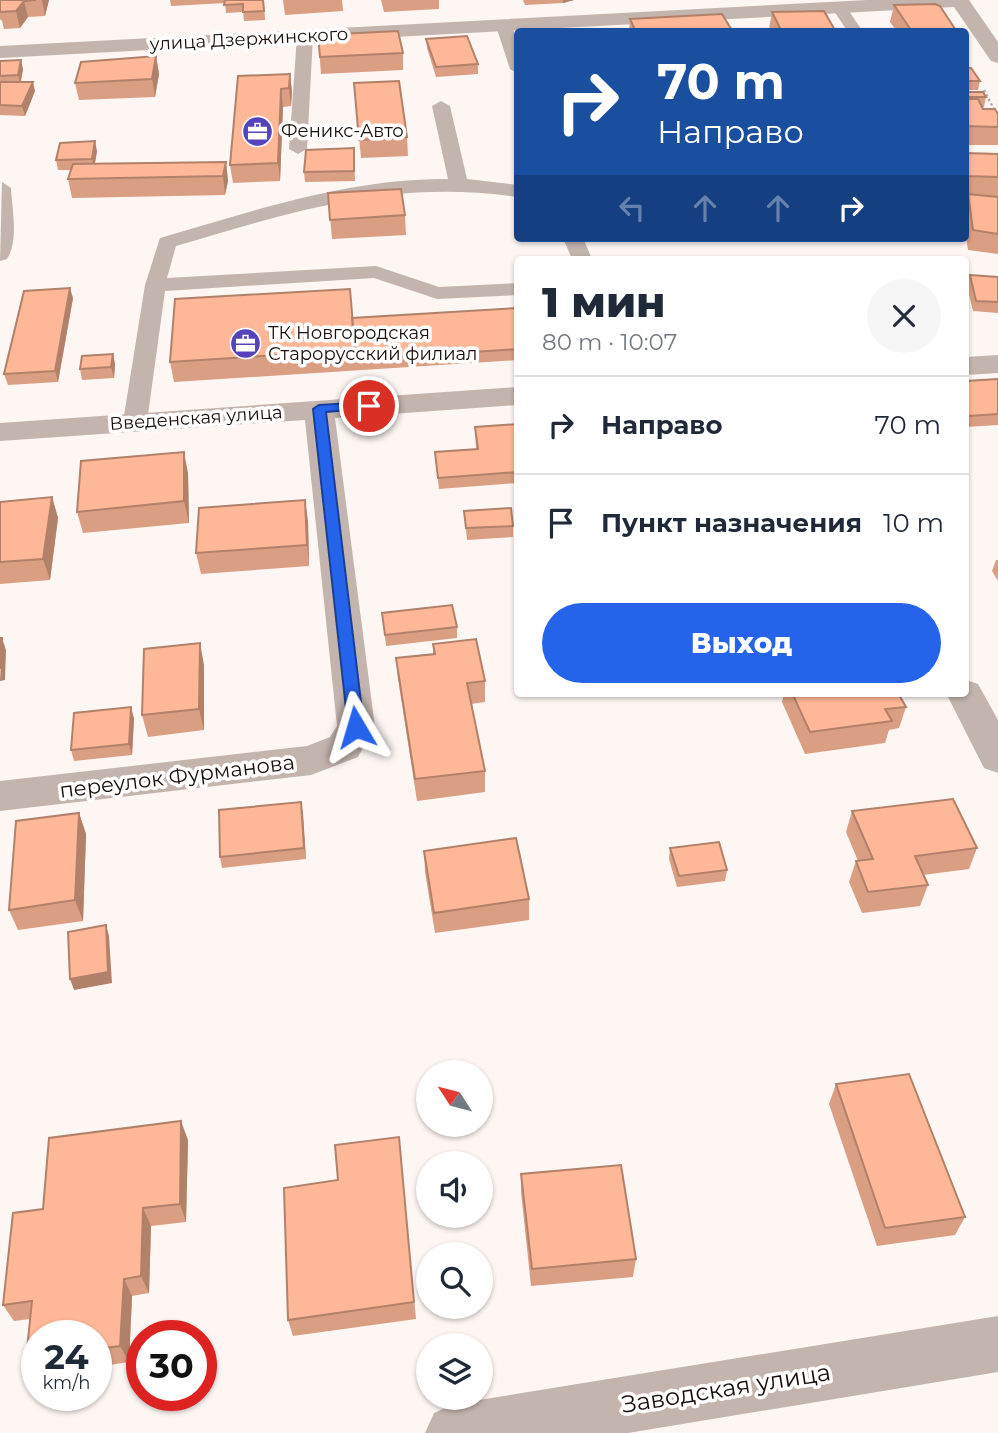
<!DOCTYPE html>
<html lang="ru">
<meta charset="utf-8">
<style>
body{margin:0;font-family:Montserrat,sans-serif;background:#f6f6f7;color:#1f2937;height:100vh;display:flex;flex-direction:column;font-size:26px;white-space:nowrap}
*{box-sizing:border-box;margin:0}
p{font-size:23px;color:#747a83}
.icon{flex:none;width:38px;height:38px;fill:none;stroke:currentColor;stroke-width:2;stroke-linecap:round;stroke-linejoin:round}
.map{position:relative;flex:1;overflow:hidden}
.details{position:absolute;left:514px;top:256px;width:455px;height:441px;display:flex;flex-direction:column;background:#fff;border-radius:7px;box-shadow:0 2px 5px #0004}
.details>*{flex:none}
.hud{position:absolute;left:514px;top:28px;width:455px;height:214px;border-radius:7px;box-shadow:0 2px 5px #0004;background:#1a4fa0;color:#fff;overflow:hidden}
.needle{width:46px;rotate:306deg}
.controls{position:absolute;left:416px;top:1060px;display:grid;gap:14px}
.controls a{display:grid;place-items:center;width:77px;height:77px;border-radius:50%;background:#fff;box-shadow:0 2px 5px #0004;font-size:35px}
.speed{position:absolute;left:21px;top:1320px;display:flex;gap:14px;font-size:35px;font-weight:700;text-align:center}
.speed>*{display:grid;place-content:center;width:91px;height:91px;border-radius:50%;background:#fff;box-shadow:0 2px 5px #0004;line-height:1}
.speed small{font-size:18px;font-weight:400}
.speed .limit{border:10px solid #d22;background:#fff;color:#111}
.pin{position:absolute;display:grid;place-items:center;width:60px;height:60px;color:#fff;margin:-30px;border:4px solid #fff;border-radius:50%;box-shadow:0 2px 7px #0007}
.me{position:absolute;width:77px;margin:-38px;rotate:353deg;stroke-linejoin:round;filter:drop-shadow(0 0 5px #0008)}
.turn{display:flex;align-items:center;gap:24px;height:147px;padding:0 28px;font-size:32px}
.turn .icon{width:91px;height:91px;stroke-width:2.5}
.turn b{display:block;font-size:49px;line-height:60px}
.lanes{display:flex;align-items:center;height:66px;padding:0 28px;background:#0003;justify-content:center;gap:35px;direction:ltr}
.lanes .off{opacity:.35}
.round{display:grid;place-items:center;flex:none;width:74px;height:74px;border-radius:37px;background:#f6f6f7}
.head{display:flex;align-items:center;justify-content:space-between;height:119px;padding:0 28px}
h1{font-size:42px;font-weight:800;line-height:52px}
.button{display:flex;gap:14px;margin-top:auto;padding:14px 28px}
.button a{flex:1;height:80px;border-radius:42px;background:#2563eb;color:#fff;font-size:28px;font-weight:800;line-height:80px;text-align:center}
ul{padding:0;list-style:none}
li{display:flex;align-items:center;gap:21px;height:98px;padding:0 28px;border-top:2px solid #e0e1e3}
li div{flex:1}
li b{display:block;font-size:26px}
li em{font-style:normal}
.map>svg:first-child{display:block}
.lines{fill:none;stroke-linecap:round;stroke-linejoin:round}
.path{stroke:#b6aeaa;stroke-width:2.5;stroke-dasharray:2.5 2.5;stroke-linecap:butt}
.lane{fill:#c3b4ae;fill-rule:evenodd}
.street{fill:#c3b4ae;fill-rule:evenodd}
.wall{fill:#da9e83}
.shaded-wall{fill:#b2816a}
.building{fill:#feb898;stroke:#b2816a;stroke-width:2}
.route{fill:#2563eb;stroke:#184099;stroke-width:2}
.labels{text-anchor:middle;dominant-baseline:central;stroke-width:7;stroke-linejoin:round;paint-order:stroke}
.far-street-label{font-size:18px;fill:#190e09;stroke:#fff}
.far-poi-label{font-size:18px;fill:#190e09;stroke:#fff;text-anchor:start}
.street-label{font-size:21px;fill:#190e09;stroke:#fff}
.near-street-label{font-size:24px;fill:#190e09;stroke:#fff}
</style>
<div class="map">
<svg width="998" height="1433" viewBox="0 0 998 1433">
<rect width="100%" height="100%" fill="#fdf6f3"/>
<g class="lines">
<path class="path" d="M984,90l14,27"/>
<path class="lane" d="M840,3l5,2 18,27h-15l-16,-24z
M504,21l8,5 6,19v29l-8,-5 -14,-43z
M305,31l8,5 -6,113 -9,5 -9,-5 8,-113z
M441,101l9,5 17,73 51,6v12c-126,-18 -222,14 -342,49l-9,32 209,-12 63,21 79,-4v12l-81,4 -63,-21 -209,13 -18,131 -4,5h-16l-4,-5 22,-137 15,-47c93,-27 190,-60 288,-59l-16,-73z
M2,182l9,6c1,21 8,52 -4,71l-7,2z
M563,238h20l9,21h-20z"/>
<path class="street" d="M867,0h102l29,42v21l-7,-2 -37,-54 -954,51v-12z
M998,355v18l-32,2v-18z
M518,387v18l-183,13 40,309 -17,30 -47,18 -311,36v-30l307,-35 23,-9 7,-11 -32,-306 -305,21v-18z
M966,680l12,4 20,36v53l-14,-5 -38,-75h20z
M998,1316v56l-370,61h-203l9,-20 20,-9z"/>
</g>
<path class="wall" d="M0,0h49l-4,16 -17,1 -8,11 -16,1 -2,-8 -2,-2z
M170,0h55v3l39,-3 1,20 -21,1 -1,-9 -17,1 -1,-10 -54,3z
M283,0h59l1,11 -58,4z
M381,0h58v9l-55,3z
M523,0h51l-11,3 -38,2z
M894,5l63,27 -61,-2 -6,-8z
M772,12l64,20h-65l-2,-3z
M630,19l103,13h-104z
M318,35l85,18v17l-82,4z
M426,39l52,25v10l-42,3 -9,-29z
M156,56l3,18 -4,23 -76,3 -4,-17z
M0,61l23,8 -2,13 14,9 -10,25 -25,-1z
M966,68l14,13 -2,9h-12z
M290,74l2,18 -1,14 -8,1 -3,74 -47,2 -3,-18z
M354,83l53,54 1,19 -47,2z
M966,92l20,5 -2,10h-2l1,2 15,5v31h-32z
M354,148l1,33 -50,1 -1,-10z
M97,151l-2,13 131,-2 2,19 -3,14 -153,3 -4,-19 3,-9h-13l-2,-10z
M966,153l32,1v100l-30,-4 -2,-13v-36l2,-6h-2z
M328,193l77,22 1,20 -74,4z
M970,275l28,2v36l-25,-2 -6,-25z
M73,298l-15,84 -50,3 -4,-11z
M518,308v52l-344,22 -4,-20 182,-44z
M113,354l2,10 -1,14 -32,2 -2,-11z
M998,379v46l-32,2v-46z
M518,424v59l-79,6 -4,-37 41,-3 -1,-22z
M188,473l1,50 -106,10 -6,-21z
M52,497l6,21 -8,62 -50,4v-82z
M464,511l49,15v11l-46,3z
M308,521l1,45 -108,8 -5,-21z
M996,560h2v21l-6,-10z
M382,613l75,14v11l-71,8z
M433,644l52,37v21l-14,2 14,67v21l-68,9 -19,-122 -2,-21 37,-4z
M204,665v65l-56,7 -6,-22z
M784,693h114l8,14 -7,21 -10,2 -4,13 -80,11 -23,-52z
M131,707l3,12 -2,36 -58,6 -3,-11z
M301,802l5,57 -84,9 -2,-11z
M852,811l125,37 -8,21 -46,6 5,10 -8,21 -58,7 -13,-31 7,-21h2l-12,-29z
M79,813l7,21 -3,87 -65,9 -9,-20z
M670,848l57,22 -2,11 -48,6 -8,-28z
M424,851l105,48v21l-94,13 -10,-61z
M836,1084l129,133 -10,18 -78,11 -48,-142z
M399,1137l17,182 -123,17 -5,-16 50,-140z
M188,1140l-2,82 -35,4 -2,67 -17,3 -3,66 -33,5v-32h-59v40l-11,-16 4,-40 -16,2 -11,-16 40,-96z
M521,1174l115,85 -3,18 -102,9 -10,-94z"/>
<path class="shaded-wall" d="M42,0h7l-4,16z
M563,0h11l-11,3z
M24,1l4,16 -8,11 -4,-17z
M156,56l3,18 -4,23 -3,-18z
M21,60l2,9 -3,15 -2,-9z
M290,74l2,18 -1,14 -2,-18z
M33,82l2,9 -10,25 -3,-10z
M281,89l2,18 -3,74 -2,-18z
M95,141l2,10 -3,17 -2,-9z
M226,162l2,19 -3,14 -2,-19z
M70,288l3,10 -15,84 -3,-11z
M113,354l2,10 -1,14 -3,-11z
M184,452l4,21 1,50 -5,-22z
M52,497l6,21 -8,62 -7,-21z
M305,500l3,21 1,45 -2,-21z
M2,638l4,12 -1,30 -5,1z
M200,643l4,22v65l-5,-21z
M131,707l3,12 -2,36 -3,-11z
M301,802l2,11 3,46 -2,-11z
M79,813l7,21 -3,87 -8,-21z
M106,925l3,11 3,47 -38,7 -4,-11z
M181,1121l7,19 -2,82 -6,-18z
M143,1208l8,18 -2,67 -8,-17z
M124,1279l8,17 -3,66 -9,-16z"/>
<path class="building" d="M0,0h36l-12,1 -8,10 -16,1z
M225,0h38l1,11 -21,1v-8l-19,1z
M935,4l5,2 17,26h-104l58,-2 -17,-25z
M824,11l12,21h-54l-10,-20z
M722,14l11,18h-97l-6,-13z
M398,31l5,22 -83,4 -2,-22z
M467,36l11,28 -42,3 -10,-28z
M156,56l-4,23 -77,4 6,-21z
M21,60l-3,15 -18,1v-15z
M966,68h5l9,13h-14z
M290,74l-1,14 -8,1 -3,74 -48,2 8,-89z
M399,81l8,56 -48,3 -5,-57z
M0,82h33l-11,24 -22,-1z
M966,92h17l3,5h-20z
M966,99h12l5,10h12l3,5v13l-32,-1z
M95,141l-3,18 -36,1 4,-17z
M354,148v23l-50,1 2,-22z
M966,153l32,1v23l-32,-1z
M226,162l-3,14 -155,3 5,-15z
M401,189l4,26 -75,5 -2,-27z
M968,194l30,3v37l-25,-4z
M970,275l28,2v25l-22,-1z
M70,288l-15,83 -51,3 20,-83z
M350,289l5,61 -185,12 5,-63z
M518,308v41l-162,11 -4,-42z
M113,354l-2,13 -31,2 2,-13z
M998,379v35l-30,2 -2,-4v-31z
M518,424v48l-80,6 -3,-26 43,-3 -3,-22z
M184,452v49l-107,11 4,-51z
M52,497l-9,62 -43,3v-60z
M305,500l2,45 -111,8 3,-45z
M511,508l2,18 -47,2 -2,-17z
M452,605l5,22 -72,8 -3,-22z
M0,638h2l-2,31z
M476,639l9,42 -18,2 18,88 -70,8 -19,-121 39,-4 -2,-10z
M200,643l-1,66 -57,6 2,-66z
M792,693h106l8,14 -21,2 7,12 -82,11z
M131,707l-2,37 -58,6 3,-37z
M953,799l24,49 -62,8 13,29 -60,7 -12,-31 17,-2 -21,-48z
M301,802l3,46 -84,9 -1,-47z
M79,813l-4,87 -66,10 7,-89z
M516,838l13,61 -95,14 -10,-62z
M719,842l8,28 -48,6 -9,-28z
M106,925l2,47 -38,7 -2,-47z
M909,1074l56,143 -80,11 -49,-144z
M181,1121l-1,83 -37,4 -2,68 -17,3 -4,67 -24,3v-14h-59v23l-11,1 6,-58 -29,4 10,-92 30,-4 6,-71z
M399,1137l15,165 -126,18 -4,-132 54,-8 -3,-35z
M621,1165l15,94 -104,10 -11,-95z"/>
<path class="route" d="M369,402l4,1v5l-47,4 38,315 -8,5 -8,-5 -35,-318 6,-4z"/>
<defs>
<symbol id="office-disc" viewBox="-11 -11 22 22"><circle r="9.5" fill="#5643bb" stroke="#fff"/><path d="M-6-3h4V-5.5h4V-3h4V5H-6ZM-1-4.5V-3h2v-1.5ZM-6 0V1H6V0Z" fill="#fff"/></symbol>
</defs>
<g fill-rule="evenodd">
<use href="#office-disc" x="240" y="114" width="35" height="35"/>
<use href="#office-disc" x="228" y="326" width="35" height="35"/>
</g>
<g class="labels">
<g class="far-street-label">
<text transform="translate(249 39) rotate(-3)">улица Дзержинского</text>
<text transform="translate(196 418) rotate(-4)">Введенская улица</text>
</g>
<g class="far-poi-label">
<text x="281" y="131">Феникс-Авто</text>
<text x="268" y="333">ТК Новгородская<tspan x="268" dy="21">Старорусский филиал</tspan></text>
</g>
<g class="street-label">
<text transform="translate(177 776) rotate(-7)">переулок Фурманова</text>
</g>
<g class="near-street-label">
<text transform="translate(726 1388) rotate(-9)">Заводская улица</text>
</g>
</g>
</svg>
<div class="controls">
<a><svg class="needle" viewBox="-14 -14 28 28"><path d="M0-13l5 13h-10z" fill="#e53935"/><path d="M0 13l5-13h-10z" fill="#747a83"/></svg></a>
<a><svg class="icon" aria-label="sound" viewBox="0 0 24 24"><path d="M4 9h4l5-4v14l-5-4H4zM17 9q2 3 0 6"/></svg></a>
<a><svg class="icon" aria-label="search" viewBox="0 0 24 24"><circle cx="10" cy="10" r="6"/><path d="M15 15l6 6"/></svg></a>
<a><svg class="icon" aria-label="layers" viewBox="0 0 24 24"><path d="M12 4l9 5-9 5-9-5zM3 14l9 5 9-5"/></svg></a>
</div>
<div class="speed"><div>24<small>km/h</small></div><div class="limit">30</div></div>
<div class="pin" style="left:369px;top:406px;background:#d93025"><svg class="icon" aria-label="arrive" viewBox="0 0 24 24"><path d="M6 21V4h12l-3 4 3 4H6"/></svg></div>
<svg class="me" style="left:356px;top:727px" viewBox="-20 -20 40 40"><path d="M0-17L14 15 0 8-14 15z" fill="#2563eb" stroke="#fff" stroke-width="4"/></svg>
<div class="hud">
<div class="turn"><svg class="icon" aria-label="right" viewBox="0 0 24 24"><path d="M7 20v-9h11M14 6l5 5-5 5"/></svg><div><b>70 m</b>Направо</div></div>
<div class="lanes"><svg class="icon off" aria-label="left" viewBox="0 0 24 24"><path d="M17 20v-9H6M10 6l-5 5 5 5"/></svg><svg class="icon off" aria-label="ahead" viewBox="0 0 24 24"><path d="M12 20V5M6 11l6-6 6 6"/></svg><svg class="icon off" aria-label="ahead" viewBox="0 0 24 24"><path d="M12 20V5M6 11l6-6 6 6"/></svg><svg class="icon" aria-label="right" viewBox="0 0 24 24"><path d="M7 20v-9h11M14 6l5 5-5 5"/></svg></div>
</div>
<section class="details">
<div class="head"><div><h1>1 мин</h1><p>80 m · 10:07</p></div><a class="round"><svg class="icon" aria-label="close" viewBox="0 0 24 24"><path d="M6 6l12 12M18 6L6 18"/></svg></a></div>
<ul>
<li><svg class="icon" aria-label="right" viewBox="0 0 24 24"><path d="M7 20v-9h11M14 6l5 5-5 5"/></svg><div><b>Направо</b></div><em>70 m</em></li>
<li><svg class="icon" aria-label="arrive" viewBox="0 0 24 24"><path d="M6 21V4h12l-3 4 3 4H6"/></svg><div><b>Пункт назначения</b></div><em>10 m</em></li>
</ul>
<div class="button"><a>Выход</a></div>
</section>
</div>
